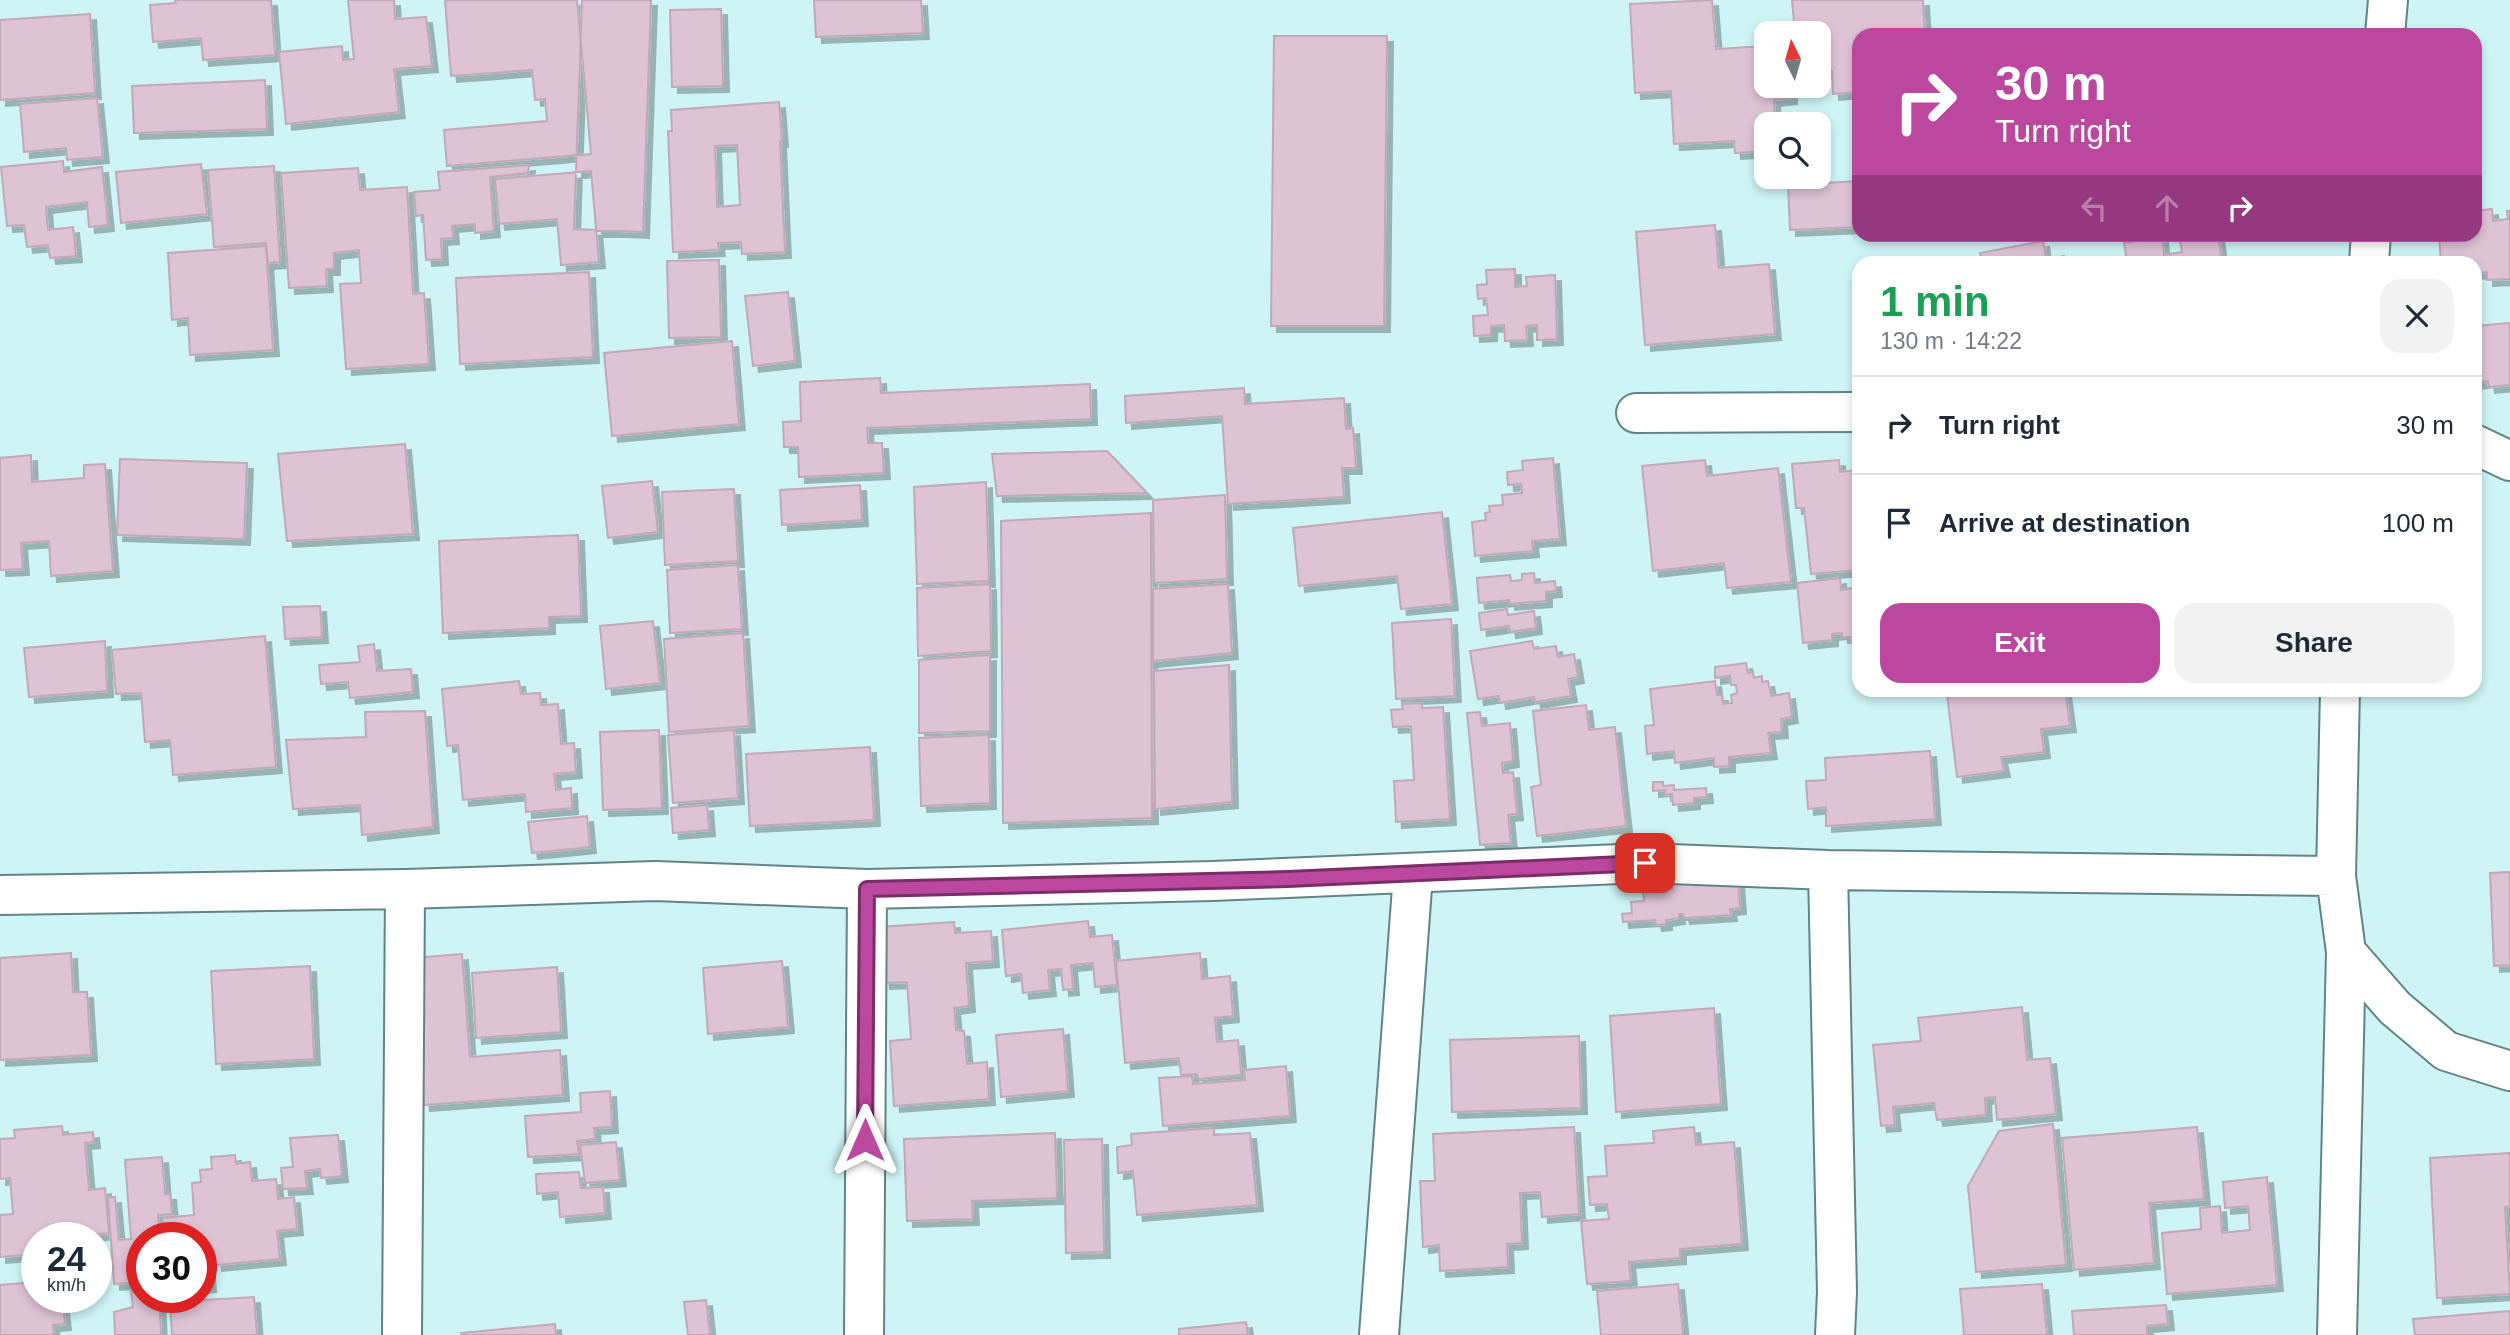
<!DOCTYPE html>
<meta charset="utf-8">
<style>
body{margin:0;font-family:Helvetica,sans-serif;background:#f2f2f3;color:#1f2937;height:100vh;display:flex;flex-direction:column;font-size:26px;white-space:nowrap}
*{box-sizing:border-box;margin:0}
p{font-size:23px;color:#747a83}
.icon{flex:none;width:38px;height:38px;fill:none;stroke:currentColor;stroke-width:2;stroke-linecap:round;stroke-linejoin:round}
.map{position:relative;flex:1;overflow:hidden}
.details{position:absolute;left:1852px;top:256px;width:630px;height:441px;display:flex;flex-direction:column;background:#fff;border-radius:21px;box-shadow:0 4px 10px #0003}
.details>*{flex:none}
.banner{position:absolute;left:1852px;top:28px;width:630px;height:214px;border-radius:21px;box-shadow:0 4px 10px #0003;background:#bb479f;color:#fff;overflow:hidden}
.needle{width:46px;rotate:355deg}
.tools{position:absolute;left:1754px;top:21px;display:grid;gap:14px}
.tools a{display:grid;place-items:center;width:77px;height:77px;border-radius:14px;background:#fff;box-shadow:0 4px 10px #0003;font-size:35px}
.speed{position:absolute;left:21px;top:1222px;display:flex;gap:14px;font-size:35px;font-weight:700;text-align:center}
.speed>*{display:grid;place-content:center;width:91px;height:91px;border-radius:50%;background:#fff;box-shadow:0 4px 10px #0003;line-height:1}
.speed small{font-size:18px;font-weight:400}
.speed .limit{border:10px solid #d22;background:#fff;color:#111}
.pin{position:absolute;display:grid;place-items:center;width:60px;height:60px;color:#fff;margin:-30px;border-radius:14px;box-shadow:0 4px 10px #0006}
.me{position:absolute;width:77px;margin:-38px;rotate:0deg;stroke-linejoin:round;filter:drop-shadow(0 0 5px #0008)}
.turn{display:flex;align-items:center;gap:24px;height:147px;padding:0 28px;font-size:32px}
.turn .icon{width:91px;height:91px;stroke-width:2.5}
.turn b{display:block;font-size:49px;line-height:60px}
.lanes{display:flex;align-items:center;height:66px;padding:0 28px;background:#0003;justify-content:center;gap:35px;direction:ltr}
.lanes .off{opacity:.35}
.round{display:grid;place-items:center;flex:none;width:74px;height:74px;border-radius:21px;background:#f2f2f3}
.head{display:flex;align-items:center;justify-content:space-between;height:119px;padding:0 28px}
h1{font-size:42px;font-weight:800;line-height:52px;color:#1e9e55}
.cta{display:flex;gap:14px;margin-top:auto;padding:14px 28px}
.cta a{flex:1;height:80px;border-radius:21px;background:#bb479f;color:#fff;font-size:28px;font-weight:800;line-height:80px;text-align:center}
.cta a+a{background:#f2f2f3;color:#1f2937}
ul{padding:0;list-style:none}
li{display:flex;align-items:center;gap:21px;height:98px;padding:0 28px;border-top:2px solid #e0e1e3}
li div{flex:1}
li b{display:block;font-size:26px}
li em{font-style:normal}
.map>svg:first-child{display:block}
.building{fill:#dec3d5;stroke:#c3a8ba;stroke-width:2;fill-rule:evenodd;filter:url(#shadow)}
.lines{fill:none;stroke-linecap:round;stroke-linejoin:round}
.minor-casing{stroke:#628486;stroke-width:42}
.minor{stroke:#fff;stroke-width:38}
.route-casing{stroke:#7a2e67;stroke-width:18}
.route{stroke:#bb479f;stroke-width:12}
</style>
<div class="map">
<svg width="2510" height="1335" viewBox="0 0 2510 1335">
<defs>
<filter id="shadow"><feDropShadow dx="6" dy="6" stdDeviation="0" flood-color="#0004"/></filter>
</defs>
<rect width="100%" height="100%" fill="#cef4f6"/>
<path class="building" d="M175,0h96l4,55 -72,5 -2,-22 -48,4 -3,-37 26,-2z
M348,0h46l1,19 31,-2 6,49 -38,3 5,43 -113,12 -7,-72 63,-6 1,14 11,-1z
M445,0h132l14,154 -144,12 -3,-36 103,-9 -2,-22 -10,1 -3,-30 -81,6z
M582,0h69l-8,232 -69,-3z
M814,0h107l2,33 -107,4z
M1712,0l4,49 50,-3v40h25v12l-17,2 1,24h-9v27l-31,2 -1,-12 -60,3 -3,-53 -36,2 -5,-89z
M1792,0h131l2,35h-67v57l-25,2 -1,-23 -14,1v-39h-23z
M721,9l2,77 -51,1 -2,-77z
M90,14l5,79 -95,7v-80z
M1274,36h113l-3,290h-113z
M265,80l2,49 -133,4 -2,-47z
M97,98l6,59 -36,3 -1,-12 -42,4 -4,-48z
M779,102l3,39 -2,1 5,110 -43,2 -1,-12 -23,1 1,7 -46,2 -5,-121h4l-1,-21zM737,145l3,60 -23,2 -2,-61z
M63,161l1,11 38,-5 6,58 -19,2 -2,-25 -41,5 2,23 25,-3 3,29 -26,2 -2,-13 -21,2 -3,-22 -17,1 -6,-59z
M201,164l6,50 -86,9 -5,-51z
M529,165l-1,8 -38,4 4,54 -19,2v-9l-23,2 1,12 -12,1 1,20 -16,1 -3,-45 -7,1 -2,-24 26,-2 -2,-18z
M274,166l6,96 -12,1 -2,-20 -52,4 -6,-77z
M358,168l2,22 47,-3 6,107 11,-1 5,71 -83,5 -6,-85 21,-1 -2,-33 -25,3v16h-8l1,17 -38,2 -8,-115z
M591,171l8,91 -38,3 -4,-46 -58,5 -4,-45z
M1858,181v46l-68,3 -2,-45z
M2492,209l1,12 15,-2 -1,-8h3v68l-23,1v-8l-13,1v-11h-33l-2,-28h35v-23z
M1715,225l4,43 50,-4 6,70 -130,11 -9,-113z
M2218,235l4,27h-95l-3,-19 38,-6 2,18 18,-3 -2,-11z
M2043,241l3,19 18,-4 1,6h-83l-2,-9z
M266,246l7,104 -83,5 -2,-37 -16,2 -4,-67z
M719,260l2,77 -52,1 -2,-77z
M1515,269v18l12,-1 -1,-9 29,-2 2,64 -20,1v-15l-11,1 1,14 -22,1 -1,-16 -13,1v9l-17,1 -1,-20 15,-1 -2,-17 -8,1 -1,-14 10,-1 -1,-14z
M589,272l4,85 -133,7 -4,-86z
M788,292l7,69 -42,5 -8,-70z
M2510,323v62l-21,2 -1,-6 -14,2v-57z
M732,341l7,83 -127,12 -8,-83z
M880,378l1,15 209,-9 1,35 -224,9 1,15h14l2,30 -85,4 -1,-30h-14l-1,-25 18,-1 -1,-39z
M1244,388l1,16 99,-6 2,31 7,-1 3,40h-14l2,29 -116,7 -6,-88 -96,7 -1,-27z
M405,444l8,90 -126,7 -9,-87z
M1107,451l40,42 -150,3 -5,-42z
M31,455l1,27 52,-4v-13l21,-1 8,107 -62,5 -2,-35 -28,2 2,26 -23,1v-112z
M1553,458l7,81 -28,2 1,10 -58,5 -3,-34 14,-2 -1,-7 5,-1 -1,-6 14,-1 -1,-10 20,-2 -1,-9 -13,1 -1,-13 16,-2 -1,-9z
M120,459l127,4 -3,76 -127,-4z
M1705,460l2,16 71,-8 13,114 -64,6 -3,-25 -71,8 -11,-105z
M1839,460l1,12 18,-2v112l-1,-12 -46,4 -7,-66h-8l-4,-44z
M652,481l6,51 -50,6 -6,-52z
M986,482l3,99 -72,3 -3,-97z
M860,485l2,35 -80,5 -2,-35z
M734,489l4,72 -73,4 -3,-73z
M1225,495l2,84 -73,4 -1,-83z
M1442,512l10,92 -51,5 -4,-33 -98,10 -6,-58z
M1151,513l1,305 -149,5 -2,-302z
M578,535l3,81 -32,1v11l-106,5 -4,-92z
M738,565l4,64 -72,4 -3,-63z
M1534,573l1,10 20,-2 1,10 -10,1v9l-37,3v-4l-30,3 -2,-25 33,-3 1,6 11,-1v-6z
M1840,578l1,12 17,-3v54l-8,1v-5h-8v-4l-10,1v6l-29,3 -6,-60z
M990,584l1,67 -73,5 -1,-68z
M1228,584l4,69 -79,8v-72z
M320,606l2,31 -37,2 -2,-32z
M1507,609l1,6 26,-4 2,17 -26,4 -1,-6 -28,4 -2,-17z
M1451,619l4,77 -59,3 -4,-76z
M653,621l7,62 -54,6 -6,-63z
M743,633l6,93 -80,6 -5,-93z
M265,636l11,131 -103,8 -3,-35 -25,2 -4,-49 -25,1 -4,-44z
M105,641l2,50 -78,6 -5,-49z
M1532,641l2,8 22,-3 2,11 16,-3 4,23 -10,2 3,17 -36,6 -1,-5 -34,6 -1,-7 -21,3 -8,-48z
M374,644l3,27 34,-2 2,23 -63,6 -2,-16 -27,2 -2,-19 41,-3 -2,-16z
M990,655v76l-71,2v-73z
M1746,663l2,10 5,-1 1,6 8,-2v6l6,-1 3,15 18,-3 3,24 -11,2 1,13 -14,1 3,20 -42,4v9l-15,1v-9l-39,5 -1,-12 -27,3 -2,-28 9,-1 -4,-36 65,-8 2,14h5l1,9 9,-1 -1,-8 6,-2 -1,-8h-5l-1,-9 -15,2v-11z
M1229,665l3,137 -77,7 -1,-138z
M519,681l2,13 19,-1 1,12 17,-1 3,40 13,-1 2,29 -22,2 2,16 15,-2 1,20 -46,4 -1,-18 -62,6 -5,-55 -11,1 -5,-57z
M1983,690h82l5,36 -29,3 3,23 -43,5 3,14 -47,6 -10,-83z
M1422,703v5l21,-1 7,112 -54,3 -2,-41 20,-1 -3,-54 -18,1 -2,-17 12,-1 -1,-5z
M1586,705l3,25 26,-3 11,99 -89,10 -6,-49 10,-2 -8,-74z
M425,711l8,116 -71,8 -2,-30 -67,4 -7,-69 80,-3 -1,-25z
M1480,712l2,14 28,-3 3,38 -11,2 1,10 10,-1 4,42 -9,1 3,28 -31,2 -13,-132z
M659,730l3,78 -59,2 -3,-78z
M734,730l4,68 -65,5 -5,-68z
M989,735l1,68 -69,3 -2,-68z
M870,747l4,73 -124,6 -4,-72z
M1930,751l5,68 -109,7v-19l-18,2 -2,-28 20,-1 -1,-22z
M1653,782h10v4l11,-1v5l32,-2 1,9 -13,1v5l-21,2 -1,-11 -7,1v-5l-12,1z
M707,805l2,25 -36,3 -2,-25z
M587,816l3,31 -58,6 -4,-31z
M2510,872v93l-16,1 -4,-93z
M1670,877l68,3 2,28 -10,1 1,6 -47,3 -1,-4h-4v4l-13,2v4l-10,1 -1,-5 -32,2 -1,-8 10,-1 -1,-11 13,-1 -1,-10 29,-2z
M1088,921l2,16 22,-2 5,50 -22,2 -2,-24 -22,2 2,24 -10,1 -2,-21 -13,1 2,20 -27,3 -2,-19 -15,2 -4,-46z
M954,922l1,11 36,-2 2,30 -27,2 3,43 -15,2 2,22 8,1 3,33 20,-2 2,37 -95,7 -4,-65 21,-2 -4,-57 -23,1 -5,-56z
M71,953l2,39h14l4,63 -91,5v-102z
M1200,953l2,26 28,-3 3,40 -18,2 2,24 21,-2 3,35 -43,4 -1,-5 -16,1 -2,-17 -54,5 -9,-102z
M462,954l8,103 90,-7 3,45 -139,10 -11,-147z
M782,961l6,66 -80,7 -5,-66z
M310,966l4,93 -98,5 -5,-93z
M557,967l4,65 -85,6 -4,-65z
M2022,1007l5,53 23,-2 6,56 -59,6 -2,-23 -10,1 1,17 -49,5 -3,-17 -41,4 2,18 -14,1 -8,-81 48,-4 -3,-23z
M1714,1008l7,96 -105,8 -6,-96z
M1063,1029l5,62 -67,6 -5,-62z
M1579,1036l2,72 -129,4 -2,-72z
M1286,1066l4,50 -127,10 -4,-48 33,-2 1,8 52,-4 -1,-10z
M610,1091l2,36 -18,1 1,11 -18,2 2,13 -51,3 -3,-41 56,-4 -1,-19z
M2053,1124l13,141 -90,7 -8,-86 31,-55z
M62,1126l1,9 30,-3 1,10 -9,1 4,47 16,-2 4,45 -19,2v2h-53v17l-37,3v-42l13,-1 -3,-36 -10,1v-40l15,-1 -1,-8z
M1574,1127l5,87 -37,3 -2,-25 -20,1 2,50 -15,1 1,23 -68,4 -1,-26 -16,2 -3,-66h15l-2,-47z
M1694,1127l2,18 38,-3 8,102 -62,5v9l-51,4 2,19 -44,3 -6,-63 28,-2 -2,-15 -17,1 -2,-28 19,-1 -2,-30 49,-3 -1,-12z
M2197,1127l7,72 -55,4 5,60 -80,7 -12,-132z
M1214,1128v7l36,-2 7,72 -120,10 -4,-44 -15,2 -1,-26 15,-2 -1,-11z
M1055,1133l2,65 -85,3 1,18 -66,2 -3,-82z
M338,1135l4,41 -21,2 -1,-9 -15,2 2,17 -24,1 -2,-21 12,-1 -3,-29z
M1102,1139l2,113 -38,1 -2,-113z
M616,1142l4,38 -35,3 -5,-38z
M2510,1153v53l-5,1 5,87 -73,4 -7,-140z
M235,1155l1,9 14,-2 2,19 24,-2 2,20 16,-2 3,32 -20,2 3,28 -64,6 -2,-14 -13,2v-16h-37l-2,-19 32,-3 -2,-32 9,-1 -1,-12 12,-1 -1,-12z
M162,1157l3,37h5l2,20 -14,1 2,22h-18v45l-28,2 -6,-86 7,-1 4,43 12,-1 -6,-79z
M579,1172l2,16 22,-1 2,26 -45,4 -2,-25 -21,2 -1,-20z
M2267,1177l10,108 -110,9 -5,-61 39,-4 -1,-21 20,-2 2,27 28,-3 -2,-24 -23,2 -2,-26z
M201,1262h7l2,24 -9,1z
M37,1282v15h25l3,27 -12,1 1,10h-54v-50z
M1678,1284l5,51h-82l-4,-44z
M2042,1284l5,51h-83l-4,-46z
M142,1290v7h17l2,38h-46l-1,-23 19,-5 -2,-16z
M254,1297l3,38h-85l-2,-33z
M706,1300l4,35h-22l-4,-33z
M2166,1305l2,19 -21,2v9h-73l-2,-24z
M2510,1311v24h-95l-2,-16z
M1246,1322l2,13h-69v-6z
M555,1324l1,11h-94l-1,-2z"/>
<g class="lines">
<defs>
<path id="minor" d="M2385,35l3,-35
M2369,262l2,-28
M1636,413l222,-1
M2474,444l36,17
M1828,870l9,422 -2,43
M0,895l405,-6 250,-8 212,8 346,-8 432,-18 183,7 508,6
M2346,952l49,56 51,43 64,20
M402,1335l3,-446
M864,1335l3,-446
M1379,1335l34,-461
M2337,1335l9,-383 -10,-76 4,-186"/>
</defs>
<use href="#minor" class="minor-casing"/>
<use href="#minor" class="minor"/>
</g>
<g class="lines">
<defs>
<path id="route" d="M865,1140l2,-251 421,-10 357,-16"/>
</defs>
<use href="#route" class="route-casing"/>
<use href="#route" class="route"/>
</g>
</svg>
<div class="tools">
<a><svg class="needle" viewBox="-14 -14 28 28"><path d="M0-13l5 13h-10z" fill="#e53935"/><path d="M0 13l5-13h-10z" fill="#747a83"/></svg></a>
<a><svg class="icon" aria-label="search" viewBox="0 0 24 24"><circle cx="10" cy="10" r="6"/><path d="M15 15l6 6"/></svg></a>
</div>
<div class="speed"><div>24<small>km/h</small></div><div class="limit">30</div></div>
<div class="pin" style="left:1645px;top:863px;background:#d93025"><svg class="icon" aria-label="arrive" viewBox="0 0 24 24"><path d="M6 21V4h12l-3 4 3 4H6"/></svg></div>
<svg class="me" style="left:865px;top:1140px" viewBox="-20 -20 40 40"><path d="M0-17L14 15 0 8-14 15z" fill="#bb479f" stroke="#fff" stroke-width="4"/></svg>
<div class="banner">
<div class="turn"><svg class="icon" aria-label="right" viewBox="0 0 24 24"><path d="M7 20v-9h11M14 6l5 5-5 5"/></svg><div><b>30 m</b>Turn right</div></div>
<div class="lanes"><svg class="icon off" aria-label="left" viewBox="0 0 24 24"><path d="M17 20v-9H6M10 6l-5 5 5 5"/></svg><svg class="icon off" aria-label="ahead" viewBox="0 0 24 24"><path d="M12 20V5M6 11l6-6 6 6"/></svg><svg class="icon" aria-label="right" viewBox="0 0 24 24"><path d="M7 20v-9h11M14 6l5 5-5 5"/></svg></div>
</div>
<section class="details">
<div class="head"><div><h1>1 min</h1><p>130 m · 14:22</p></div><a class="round"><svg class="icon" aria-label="close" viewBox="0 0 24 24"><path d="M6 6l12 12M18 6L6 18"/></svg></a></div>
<ul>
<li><svg class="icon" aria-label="right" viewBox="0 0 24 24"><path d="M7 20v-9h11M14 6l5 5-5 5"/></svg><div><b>Turn right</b></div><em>30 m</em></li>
<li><svg class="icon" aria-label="arrive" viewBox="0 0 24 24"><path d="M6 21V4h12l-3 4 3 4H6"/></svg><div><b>Arrive at destination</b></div><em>100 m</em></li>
</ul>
<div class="cta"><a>Exit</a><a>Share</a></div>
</section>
</div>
